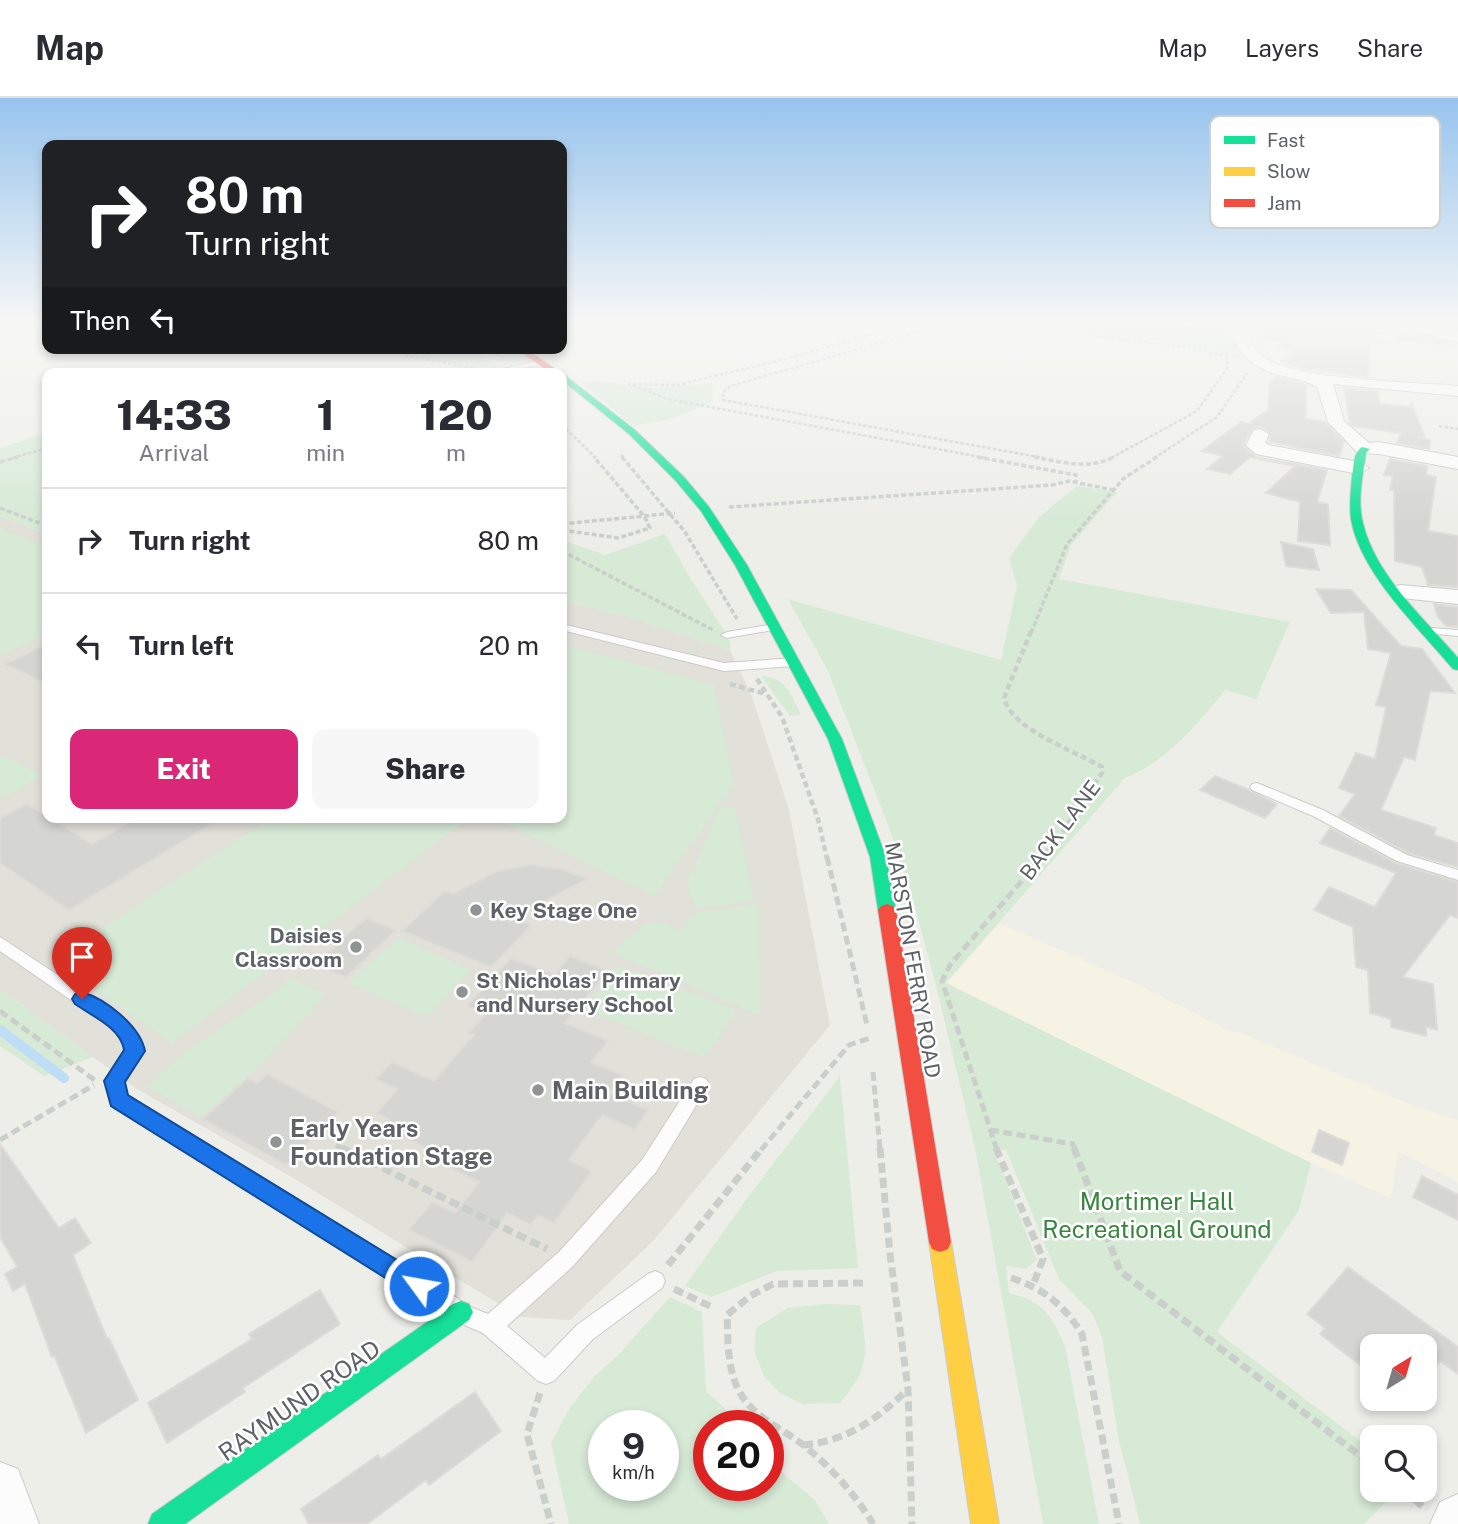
<!DOCTYPE html>
<style>
body{margin:0;font-family:"Public Sans",sans-serif;background:#f7f7f7;color:#2b2b33;height:100vh;display:flex;flex-direction:column;font-size:26px;white-space:nowrap}
*{box-sizing:border-box;margin:0}
p{font-size:23px;color:#7c7c81}
.icon{flex:none;width:38px;height:38px;fill:none;stroke:currentColor;stroke-width:2;stroke-linecap:round;stroke-linejoin:round}
.map{position:relative;flex:1;overflow:hidden}
.details{position:absolute;left:42px;top:270px;width:525px;height:455px;display:flex;flex-direction:column;background:#fff;border-radius:14px;box-shadow:0 4px 10px #0003}
.details>*{flex:none}
.guide{position:absolute;left:42px;top:42px;width:525px;height:214px;border-radius:14px;box-shadow:0 4px 10px #0003;background:#202124;color:#fff;overflow:hidden}
.needle{width:46px;rotate:37deg}
.buttons{position:absolute;left:1360px;top:1236px;display:grid;gap:14px}
.buttons a{display:grid;place-items:center;width:77px;height:77px;border-radius:14px;background:#fff;box-shadow:0 4px 10px #0003;font-size:35px}
.speed{position:absolute;left:588px;top:1312px;display:flex;gap:14px;font-size:35px;font-weight:700;text-align:center}
.speed>*{display:grid;place-content:center;width:91px;height:91px;border-radius:50%;background:#fff;box-shadow:0 4px 10px #0003;line-height:1}
.speed small{font-size:18px;font-weight:400}
.speed .limit{border:10px solid #d22;background:#fff;color:#111}
.pin{position:absolute;display:grid;place-items:center;width:60px;height:60px;color:#fff;margin:-72px -30px;border-radius:50% 50% 50% 0;rotate:-45deg;box-shadow:0 0 7px #0007}
.pin .icon{rotate:45deg}
.me{position:absolute;width:77px;margin:-38px;rotate:302deg;stroke-linejoin:round;filter:drop-shadow(0 0 5px #0008)}
.turn{display:flex;align-items:center;gap:24px;height:147px;padding:0 28px;font-size:32px}
.turn .icon{width:91px;height:91px;stroke-width:2.5}
.turn b{display:block;font-size:49px;line-height:60px}
.then{display:flex;align-items:center;height:66px;padding:0 28px;background:#0003;gap:14px;font-size:26px}
.eta{display:flex;justify-content:space-evenly;align-items:center;height:119px;text-align:center}
.eta b{font-size:42px;font-weight:800;line-height:49px}
.button{display:flex;gap:14px;margin-top:auto;padding:14px 28px}
.button a{flex:1;height:80px;border-radius:14px;background:#db2777;color:#fff;font-size:28px;font-weight:800;line-height:80px;text-align:center}
.button a+a{background:#f7f7f7;color:#2b2b33}
ul{padding:0;list-style:none}
li{display:flex;align-items:center;gap:21px;height:105px;padding:0 28px;border-top:2px solid #e1e1e2}
li div{flex:1}
li b{display:block;font-size:26px}
li em{font-style:normal}
header{display:flex;align-items:center;gap:42px;box-sizing:border-box;height:98px;padding:0 35px;background:#fff;border-bottom:2px solid #e1e1e2}
header strong{font-size:33px}
nav{display:flex;gap:38px;margin-inline-start:auto;font-size:24px}
.map>svg:first-child{display:block}
.commercial{fill:#f6f3e4}
.education{fill:#e1e0d9}
.green{fill:#d7ead6;fill-rule:evenodd}
.lines{fill:none;stroke-linecap:round;stroke-linejoin:round}
.stream{stroke:#beddf7;stroke-width:10}
.building{fill:#d5d5d2;stroke:#dedcd8;stroke-width:2}
.lane-casing{stroke:#cbcbcb;stroke-width:2}
.street-casing{stroke:#cbcbcb;stroke-width:2}
.fast-casing{stroke:#cbcbcb;stroke-width:2}
.slow-casing{stroke:#cbcbcb;stroke-width:2}
.jam-casing{stroke:#cbcbcb;stroke-width:2}
.path-far4{stroke:#cacfcb;stroke-width:2.5;stroke-dasharray:3.5 2;stroke-linecap:butt}
.path-far3{stroke:#cacfcb;stroke-width:3.5;stroke-dasharray:5 2.5;stroke-linecap:butt}
.path-far2{stroke:#cacfcb;stroke-width:4.5;stroke-dasharray:6 3.5;stroke-linecap:butt}
.path-far1{stroke:#cacfcb;stroke-width:5;stroke-dasharray:9 4.5;stroke-linecap:butt}
.path{stroke:#cacfcb;stroke-width:7;stroke-dasharray:10 5;stroke-linecap:butt}
.lane{fill:#fcfcfc;fill-rule:evenodd}
.street{fill:#fcfcfc;fill-rule:evenodd}
.fast{fill:#16e098;fill-rule:evenodd}
.slow{fill:#ffcf43;fill-rule:evenodd}
.jam{fill:#f24e42;fill-rule:evenodd}
.route{fill:#1a73e8;stroke:#114b97;stroke-width:2}
.poi-dot{fill:#909394;stroke:#fff;stroke-width:2.5}
.labels{text-anchor:middle;dominant-baseline:central;stroke-width:5;stroke-linejoin:round;paint-order:stroke}
.street-label{font-size:21px;fill:#5e6267;stroke:#fff}
.poi-label{font-size:21px;font-weight:bold;fill:#5e6267;stroke:#fff;text-anchor:start}
.near-poi-label{font-size:24px;font-weight:bold;fill:#5e6267;stroke:#fff;text-anchor:start}
.near-park-label{font-size:24px;fill:#38853e;stroke:#fff}
.near-street-label{font-size:24px;fill:#5e6267;stroke:#fff}
.key{fill:#fff;stroke:#cfd0d1;stroke-width:2}
.key-label{font-size:19px;fill:#5e6267}
</style>
<header>
<strong>Map</strong>
<nav><a>Map</a><a>Layers</a><a>Share</a></nav>
</header>
<div class="map">
<svg width="1458" height="1426" viewBox="0 0 1458 1426">
<rect width="100%" height="100%" fill="#eeeee9"/>
<path class="commercial" d="M1000,825l135,60 94,48 15,3 165,70 49,16v62l-60,-31 -7,47 -80,-35 -365,-180z"/>
<path class="education" d="M0,418l47,18v283h515v-217l60,15 108,35 21,44 38,116 41,215 -176,215 -84,80 -50,-3 -225,-138 -158,-90 -137,-100z"/>
<path class="green" d="M1009,224h212l12,20h10l15,16 -31,-1 -38,-12z
M380,250h90l30,20 -33,-2z
M589,283l66,7 57,-5 1,18 -38,17 -42,8 -53,-44z
M47,335v101l-47,-18v-68z
M1077,388l40,6 -46,53 -12,34 231,43 -34,77 -31,-9c-27,34 -59,72 -100,88l-179,205 365,180 -12,47 -82,122 155,118v39h27l-35,35h-224l-21,-83 -17,-104 -10,-24 -33,-34 -53,-129 -13,-1 44,111 -11,9 -20,-3 3,27c34,8 43,23 56,53l34,178h-56l-68,-376 -39,-163 -23,-85 -25,-75 -61,-156 -39,-70 213,61 16,-75 -8,-27 31,-42z
M0,430l47,20v85l-47,22z
M665,436l24,42 38,59 3,7v8l-108,-35 -60,-15v-60l43,15z
M562,547l152,40 20,99 -80,112 -163,-79h71z
M761,578c24,0 30,19 40,39l-11,1z
M5,658l37,20 -42,23v-41z
M720,710h15l19,93 -58,7 -10,-22z
M272,719h198l-298,226 -119,-83z
M759,806l1,111 -148,-62 33,-30 22,1 12,8 16,-19z
M398,840l73,32 -44,47 -78,-34z
M619,868l118,44 -32,48 -121,-49z
M290,880l36,16 -67,73 -59,50 -53,-31 38,-34 92,-61z
M0,891l93,68 -49,19 -44,-30z
M840,978l18,192 -81,3 -66,26 -26,-11 63,-89z
M670,1199l32,15 4,79 38,35h-35v60h59v-25l47,39 14,24h-260l-18,-81 20,-37 24,-30 24,-22zM604,1328h59v60h-59z
M824,1206l36,1c7,46 12,61 -20,98l-37,1 -23,-11 -16,-17 -10,-25 2,-23 31,-20z"/>
<g class="lines">
<path class="stream" d="M0,932l64,48"/>
</g>
<path class="building" d="M1275,224h138v4h-16l-9,7 -16,1 -1,3 13,6 -14,-1 -2,35 -61,-8 -26,-7 13,-12 -15,-2 6,-5 -28,-5z
M1417,236l39,10v3l-60,-7 4,-4z
M1277,279l29,8v34l19,3 19,20 -5,14 -69,-14 1,-9 -11,-7 -8,3 -9,16 13,12 71,13 -10,32 11,2 2,41 -32,-4 2,-39 -34,-9 29,-27 -45,-9 -20,17 -23,-5 16,-13 -21,-5 39,-29 7,2 20,-14 2,-27z
M1344,290l33,3 3,13 31,3 1,-3 12,32 -4,2 10,2 -1,9 -32,-6 4,-10 -48,-7 -3,-3z
M1390,361l37,7 -1,9 10,2 -8,54 30,5v51l-30,-2 -6,-18 -27,-6 -1,-70 -4,-1 3,-14 -9,-1z
M1281,444l32,7 6,21 -33,-4z
M1316,491l35,1 50,56 21,3 33,44 -25,-2 -15,69 -11,-3 -23,53 55,18 -2,7 24,8v24l-50,-14 -69,-37 16,-22 -16,-6 17,-35 19,6 11,-52 -10,-2 15,-52 -23,-4 -4,-37 -33,1z
M1434,506l24,3v20l-12,-1 -8,-9z
M47,546v40l-42,-20z
M1215,678l34,14 28,14 -12,14 -65,-28z
M27,706l65,40 47,-27h84l-154,93 -69,-47v-45z
M1330,730l66,35 62,19v36l-8,-3 -47,62 30,7 4,46 -11,-3v9l-35,-9v-8l-21,-6 -2,-43 -12,-3 -3,-40 -39,-17 15,-23 46,20 21,-34 -76,-30z
M530,767l31,4 27,10 -76,38 20,8 -41,42 -89,-36 43,-40 8,3 45,-23z
M366,820l30,12 -50,47 -31,-13z
M570,858l38,15 -43,52 43,18 -17,21 32,13 -14,18 39,17 -13,19 -33,-14 -33,45 23,11 -38,52 -16,-8 -7,10 -24,-12 -35,49 -63,-32 23,-28 23,11 24,-31 -42,-21 5,-6 -61,-28 8,-8 -13,-6 22,-24 -22,-10 16,-17 42,19 40,-46 -6,-2 18,-19 -19,-8 44,-48 43,17z
M267,976l71,38 -52,53 -83,-46 45,-41 9,5z
M1319,1032l30,13 -7,22 -30,-13z
M0,1046l59,84 16,-10 16,25 -18,12 34,84 2,-1 29,62 -52,33 -32,-78 -2,2 -27,-73 -12,7 -8,-17 12,-7 -17,-30z
M1422,1078l36,19v25l-45,-23z
M1348,1169l110,80v27l-18,-13 -16,21v-36h-52v28l-52,-40 5,-6 -18,-14z
M320,1192l20,34 -97,64 2,4 -78,51 -19,-40 104,-64 -3,-5z
M475,1294l26,39 -72,54 -3,-5 -59,44h-58l-8,-15 77,-54 3,4z"/>
<g class="lines">
<defs>
<path id="lane" d="M1425,230l2,3 -28,2 -8,7 -18,-4 4,-2 12,2 8,-7z
M541,262h3v4l-41,8 -4,-2z
M562,526l162,39 70,-5 6,4 -6,4 -70,5 -162,-41z
M775,526l6,3 -2,2 -52,9 -6,-3 6,-3z
M1431,530l27,2v6l-31,-3 -2,-2z
M1257,685l66,27 84,45 51,15v10l-61,-19 -84,-45 -61,-26 -2,-3 2,-3z
M0,839l129,85 13,17 2,12 -21,31 4,14 332,203 3,7 -3,7 -8,3 -8,-3 -330,-208 -8,-24 21,-31 -1,-9 -8,-9 -117,-81z
M700,979l6,2 3,5 -53,88 -83,94 -66,60 38,32 32,-33 71,-51 7,-3 7,3 3,7 -3,7 -69,51 -39,42 -8,3 -8,-3 -55,-48 -23,-10 -3,-7 3,-7 8,-3 20,8 71,-62 83,-92 52,-81z"/>
<path id="street" d="M1226,224h14c6,15 15,30 29,38 33,20 146,22 189,26v10l-125,-12 11,37 25,22 10,-1 79,15v12l-79,-15 -21,-1 -30,-31 -11,-35c-12,-7 -24,-9 -37,-12 -28,-6 -46,-27 -54,-53z
M1415,224h14l1,4 28,6v10l-40,-10z
M1260,331l9,5 -4,9 4,2 90,17 10,6 -10,6 -103,-20 -10,-9 8,-15z
M1400,487l58,5v14l-66,-7 -3,-5 3,-5z
M0,1364l18,7 21,55h-39z
M1458,1396v30h-28l10,-22z"/>
<path id="fast" d="M562,275l73,57 49,47 25,30 38,58 95,174 44,118 10,53 -3,4h-12l-3,-4 -8,-53 -42,-118 -93,-174 -34,-54 -25,-30 -47,-47 -67,-54z
M1362,349l8,2 -4,4c-3,22 -9,47 -3,70 12,52 61,95 95,135v12l-5,-1c-34,-41 -93,-96 -102,-150 -2,-14 0,-29 1,-43 2,-10 1,-23 10,-29z
M461,1203l8,3 4,8 -4,8 -284,204h-37l4,-10 301,-210z"/>
<path id="slow" d="M940,1134l8,3 3,7 48,282h-28l-42,-282 3,-7z"/>
<path id="jam" d="M515,250h10l36,25h-10z
M887,806l6,2 3,4 55,332 -3,7 -8,3 -8,-3 -3,-7 -51,-332 3,-4z"/>
</defs>
<use href="#lane" class="lane-casing"/>
<use href="#street" class="street-casing"/>
<use href="#fast" class="fast-casing"/>
<use href="#slow" class="slow-casing"/>
<use href="#jam" class="jam-casing"/>
<path class="path-far4" d="M914,224l-128,37 -109,26 -48,-1 38,15 319,59
M952,224l-222,64 -7,6v8l321,58
M991,224l201,26 37,9
M1172,224l47,14
M367,250l121,23
M487,250l14,9
M562,327l34,33
M1439,328l19,3
M621,357l3,3
M12,360l35,-10
M1111,360l86,-47 31,-44 -1,-10
M1154,360l63,-41 30,-44"/>
<path class="path-far3" d="M622,359l63,75 52,87
M977,359l99,18v7
M1034,359c27,5 55,13 80,0
M0,364l18,-5
M729,409l323,-22 17,-4 45,9
M0,410l47,18
M562,426l113,-11
M562,432l56,8 32,-10 -6,-12 -50,-59
M562,453l151,79
M1031,535l36,-89 57,-66 33,-21"/>
<path class="path-far2" d="M1031,533l-27,67c9,33 70,52 98,69v6l-40,60 -22,26
M757,581l25,38 36,102 9,40
M730,586l36,10"/>
<path class="path-far1" d="M827,759l40,168
M0,913l96,70
M873,974l7,78
M990,1032l83,14 2,6
M0,1042l94,-55
M336,1047l9,5
M761,1052l88,-105 21,-7
M997,1052l-55,-169 8,-16 92,-108"/>
<path class="path" d="M342,1050l205,101
M880,1050l10,106 18,135 4,135
M996,1050l47,111 -10,26
M1074,1050l46,123 252,194
M668,1167l94,-117
M1011,1180c32,10 53,27 71,56l37,190
M863,1185l-90,1 -23,12 -23,19c1,25 0,51 11,74 13,27 42,38 64,55 28,22 53,50 71,80
M674,1191l36,17
M540,1295l-13,41 24,90
M803,1347c44,-4 73,-25 104,-55
M1404,1391l22,21"/>
<use href="#lane" class="lane"/>
<use href="#street" class="street"/>
<use href="#fast" class="fast"/>
<use href="#slow" class="slow"/>
<use href="#jam" class="jam"/>
</g>
<linearGradient id="sky" x2="0" y2="1"><stop stop-color="#97c4ee"/><stop offset="0.53" stop-color="#f7f7f5"/><stop offset="1" stop-color="#f7f7f5" stop-opacity="0"/></linearGradient>
<rect width="1458" height="424" fill="url(#sky)"/>
<path class="route" d="M82,894c24,7 58,34 63,59l-20,31 3,13 300,184 3,7 -3,8 -9,3 -8,-3 -300,-188 -7,-25 20,-31c-3,-22 -32,-34 -49,-46l-3,-5 3,-5z"/>
<g class="poi-dot">
<circle cx="476" cy="812" r="7"/>
<circle cx="356" cy="849" r="7"/>
<circle cx="462" cy="894" r="7"/>
<circle cx="538" cy="992" r="7"/>
<circle cx="276" cy="1044" r="7"/>
</g>
<g class="labels">
<g class="street-label">
<text transform="translate(1060 732) rotate(-53)">BACK LANE</text>
<text transform="translate(913 862) rotate(80)">MARSTON FERRY ROAD</text>
</g>
<g class="poi-label">
<text x="490" y="812">Key Stage One</text>
<text x="342" y="837" text-anchor="end">Daisies<tspan x="342" dy="24">Classroom</tspan></text>
<text x="476" y="882">St Nicholas' Primary<tspan x="476" dy="24">and Nursery School</tspan></text>
</g>
<g class="near-poi-label">
<text x="552" y="992">Main Building</text>
<text x="290" y="1030">Early Years<tspan x="290" dy="28">Foundation Stage</tspan></text>
</g>
<g class="near-park-label">
<text x="1157" y="1103">Mortimer Hall<tspan x="1157" dy="28">Recreational Ground</tspan></text>
</g>
<g class="near-street-label">
<text transform="translate(299 1302) rotate(-35)">RAYMUND ROAD</text>
</g>
</g>
<rect x="1210" y="18" width="230" height="112" rx="10" class="key"/>
<rect x="1224" y="38" width="31" height="8" fill="#16e098"/>
<rect x="1224" y="69" width="31" height="9" fill="#ffcf43"/>
<rect x="1224" y="101" width="31" height="8" fill="#f24e42"/>
<g class="key-label">
<text x="1267" y="49">Fast</text>
<text x="1267" y="80">Slow</text>
<text x="1267" y="112">Jam</text>
</g>
</svg>
<div class="buttons">
<a><svg class="needle" viewBox="-14 -14 28 28"><path d="M0-13l5 13h-10z" fill="#e53935"/><path d="M0 13l5-13h-10z" fill="#7c7c81"/></svg></a>
<a><svg class="icon" aria-label="search" viewBox="0 0 24 24"><circle cx="10" cy="10" r="6"/><path d="M15 15l6 6"/></svg></a>
</div>
<div class="speed"><div>9<small>km/h</small></div><div class="limit">20</div></div>
<div class="pin" style="left:82px;top:901px;background:#d93025"><svg class="icon" aria-label="arrive" viewBox="0 0 24 24"><path d="M6 21V4h12l-3 4 3 4H6"/></svg></div>
<svg class="me" style="left:419px;top:1188px" viewBox="-20 -20 40 40"><circle r="17" fill="#1a73e8" stroke="#fff" stroke-width="3"/><path d="M0-11L8 9 0 5-8 9z" fill="#fff"/></svg>
<div class="guide">
<div class="turn"><svg class="icon" aria-label="right" viewBox="0 0 24 24"><path d="M7 20v-9h11M14 6l5 5-5 5"/></svg><div><b>80 m</b>Turn right</div></div>
<div class="then">Then<svg class="icon" aria-label="left" viewBox="0 0 24 24"><path d="M17 20v-9H6M10 6l-5 5 5 5"/></svg></div>
</div>
<section class="details">
<div class="eta">
<div><b>14:33</b><p>Arrival</p></div>
<div><b>1</b><p>min</p></div>
<div><b>120</b><p>m</p></div>
</div>
<ul>
<li><svg class="icon" aria-label="right" viewBox="0 0 24 24"><path d="M7 20v-9h11M14 6l5 5-5 5"/></svg><div><b>Turn right</b></div><em>80 m</em></li>
<li><svg class="icon" aria-label="left" viewBox="0 0 24 24"><path d="M17 20v-9H6M10 6l-5 5 5 5"/></svg><div><b>Turn left</b></div><em>20 m</em></li>
</ul>
<div class="button"><a>Exit</a><a>Share</a></div>
</section>
</div>
